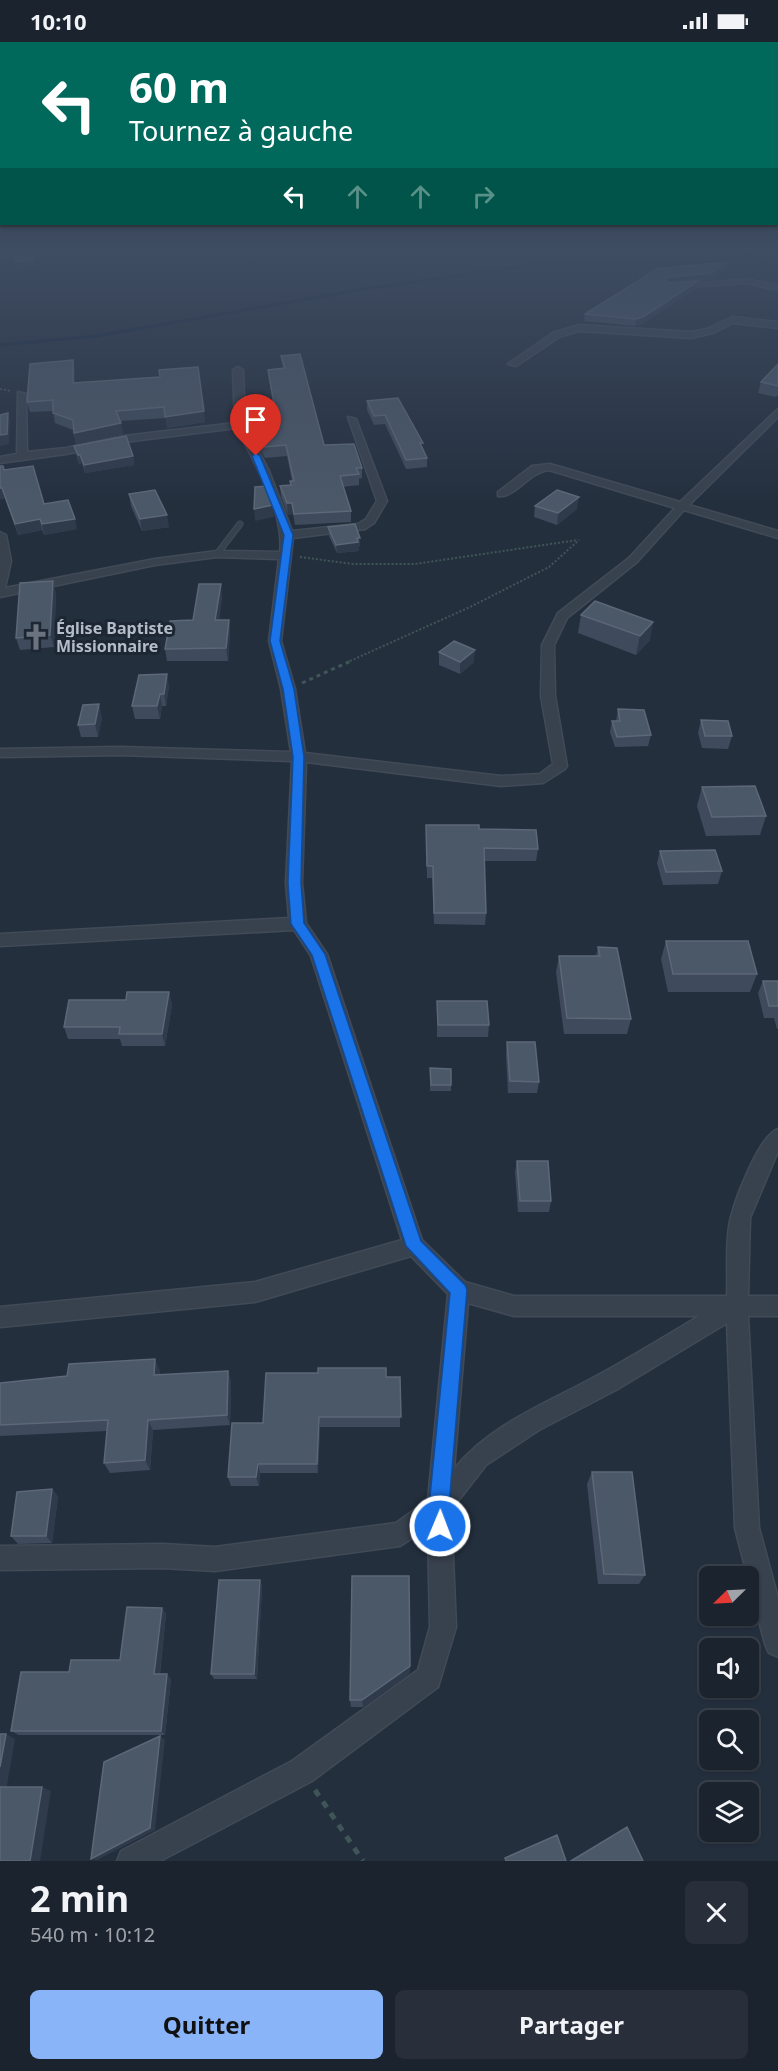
<!DOCTYPE html>
<html lang="fr">
<meta charset="utf-8">
<style>
body{margin:0;font-family:"Noto Sans",sans-serif;background:#282f3a;color:#f1f3f6;height:100vh;display:flex;flex-direction:column;font-size:22px;white-space:nowrap}
*{box-sizing:border-box;margin:0}
p{font-size:20px;color:#a0a4aa}
.icon{flex:none;width:33px;height:33px;fill:none;stroke:currentColor;stroke-width:2;stroke-linecap:round;stroke-linejoin:round}
.map{position:relative;height:1819px;overflow:hidden}
.details{display:flex;flex-direction:column;background:#1b232e;flex:1}
.details>*{flex:none}
.guide{position:absolute;left:0px;top:0px;width:778px;height:183px;box-shadow:0 2px 4px #0004,0 0 0 2px #39404a;background:#00695c;color:#fff;overflow:hidden}
.needle{width:39px;rotate:246deg}
.tools{position:absolute;left:699px;top:1524px;display:grid;gap:12px}
.tools a{display:grid;place-items:center;width:60px;height:60px;border-radius:9px;background:#1b232e;box-shadow:0 2px 4px #0004,0 0 0 2px #39404a;font-size:30px}
.pin{position:absolute;display:grid;place-items:center;width:51px;height:51px;color:#fff;margin:-62px -26px;border-radius:50% 50% 50% 0;rotate:-45deg;box-shadow:0 0 6px #0007}
.pin .icon{rotate:45deg}
.me{position:absolute;width:66px;margin:-33px;rotate:1deg;stroke-linejoin:round;filter:drop-shadow(0 0 4px #0008)}
.turn{display:flex;align-items:center;gap:21px;height:126px;padding:0 30px;font-size:27px}
.turn .icon{width:78px;height:78px;stroke-width:2.5}
.turn b{display:block;font-size:42px;line-height:51px}
.lanes{display:flex;align-items:center;height:57px;padding:0 30px;background:#0003;justify-content:center;gap:30px;direction:ltr}
.lanes .off{opacity:.35}
.round{display:grid;place-items:center;flex:none;width:63px;height:63px;border-radius:9px;background:#282f3a}
.overview{display:flex;align-items:center;justify-content:space-between;height:102px;padding:0 30px}
h1{font-size:36px;font-weight:700;line-height:45px}
.cta{display:flex;gap:12px;margin-top:auto;padding:12px 30px}
.cta a{flex:1;height:69px;border-radius:9px;background:#8ab4f8;color:#111;font-size:24px;font-weight:700;line-height:69px;text-align:center}
.cta a+a{background:#282f3a;color:#f1f3f6}
.status{display:flex;justify-content:space-between;align-items:center;height:42px;padding:0 30px;background:#1b232e;direction:ltr}
.status svg{height:16px;fill:currentColor}
.map>svg:first-child{display:block}
.lines{fill:none;stroke-linecap:round;stroke-linejoin:round}
.stream{stroke:#17263c;stroke-width:3}
.service-far1-casing{stroke:#414a57;stroke-width:6}
.service-casing{stroke:#414a57;stroke-width:7}
.minor-casing{stroke:#414a57;stroke-width:3}
.path-far2{stroke:#3f5557;stroke-width:2;stroke-dasharray:2 2;stroke-linecap:butt}
.path-far1{stroke:#3f5557;stroke-width:3;stroke-dasharray:4 4;stroke-linecap:butt}
.path{stroke:#3f5557;stroke-width:5;stroke-dasharray:7 7;stroke-linecap:butt}
.service-far1{stroke:#38414e;stroke-width:4.5}
.service{stroke:#38414e;stroke-width:5}
.minor{fill:#38414e;fill-rule:evenodd}
.wall{fill:#3f4b5c}
.shaded-wall{fill:#2f3b4b}
.building{fill:#4b5868;stroke:#5c6777;stroke-width:1.5}
.route{fill:#1a73e8;stroke:#114b97;stroke-width:1.5}
.labels{text-anchor:middle;dominant-baseline:central;stroke-width:6;stroke-linejoin:round;paint-order:stroke}
.far-poi-label{font-size:16px;font-weight:bold;fill:#b4bcc9;stroke:#1d2633;text-anchor:start}
</style>
<div class="status"><b>10:10</b><svg viewBox="0 0 49 12"><path d="M0 12V9h3v3zM5 12V6h3v6zM10 12V3h3v9zM15 12V0h3v12zM26 1h20v11H26zM47 4h2v5h-2z"/></svg></div>
<div class="map">
<svg width="778" height="1819" viewBox="0 0 778 1819">
<rect width="100%" height="100%" fill="#242f3e"/>
<g class="lines">
<path class="stream" d="M0,303l97,-9 267,-47 197,-28 65,-1 42,5 70,-6 3,-4 37,-3"/>
<defs>
<path id="service-far1" d="M235,211l25,-4"/>
<path id="service" d="M217,512l23,-30"/>
<path id="minor" d="M747,237l31,7v4l-31,-7 -72,5 -4,-2z
M732,275l46,5v6l-45,-5 -20,10 -22,5 -112,-7 -20,6 -43,29 -8,-2 45,-31 26,-8 112,7 16,-3z
M238,325l5,3 2,55 24,46 23,60 66,-7 8,-5 11,-18 -29,-84 8,2 31,82 -13,22 -9,6 -72,9 -12,103 14,48 10,64 196,23 39,-2 13,-10 -12,-68 1,-51 16,-32 71,-55 46,-50 -126,-38c-20,2 -35,29 -51,26v-4l34,-26 18,-2 130,38 98,-93v8l-89,88 89,26v7l-94,-28 -47,52 -70,56 -13,27 1,51 12,70 -2,3 -22,14 -42,3 -195,-24 -4,121 4,40 21,31 95,286 43,42 49,14h213c1,-23 -2,-57 4,-79 5,-20 28,-81 47,-88v22l-28,67 -2,78h30v20h-30l11,212 19,70v59l-9,-4 -4,-9 -30,-116 -8,-205 -111,67 -77,40 -53,35 -35,45 5,117 -18,60 -126,94 -152,80h-43l4,-10 171,-90 126,-91 12,-43 -2,-99 -28,18 -185,25 -52,-3 -163,2v-24l163,-2 52,3 181,-24 32,-23 20,-206 -37,-38 -156,46 -255,25v-20l255,-25 147,-42 -91,-284 -17,-26 -294,16v-12l289,-16 -3,-35 6,-122 -172,-6 -120,2v-8l120,-2 171,5 -10,-63 -12,-48 10,-82 -62,-2 -62,8 -155,32v-65l6,3 5,26 -6,27 150,-29 62,-8 63,1c5,-38 -26,-90 -43,-124l-113,14 -58,12 -66,9v-6l17,-3 1,-62 8,2 1,58 39,-4 58,-12 111,-13 -2,-53zM468,1261l46,13h185c-33,20 -66,40 -99,58 -50,28 -109,49 -146,95z"/>
</defs>
<use href="#service-far1" class="service-far1-casing"/>
<use href="#service" class="service-casing"/>
<use href="#minor" class="minor-casing"/>
<path class="path-far2" d="M0,347l11,2
M300,515l53,7h62l163,-24
M350,619l120,-54 79,-40 30,-27"/>
<path class="path-far1" d="M302,641l51,-23"/>
<path class="path" d="M315,1748l48,71"/>
<use href="#service-far1" class="service-far1"/>
<use href="#service" class="service"/>
<use href="#minor" class="minor"/>
</g>
<path class="wall" d="M727,220l-1,7 -16,11 -19,2 7,-1 -1,7 -55,36 -7,2 -51,-5 1,-7z
M281,314l43,89 38,23v10l-3,1v6l-16,2 8,24v11l-56,3 -2,-11 -5,1 -7,-18 -1,-11 10,-1v-4h2l-5,-25 -22,2 -7,-13 -6,-24 -1,-10 23,-2 -5,-29 -1,-10 15,-1z
M73,318l2,11v12l85,-6 45,45 -38,6 -1,-10 -46,3 3,13 -47,10 -3,-14 -18,-7 -2,-12 -23,1 -3,-10z
M778,322v31l-2,2 -18,-4 3,-11z
M398,356l29,60v9l-21,2 -21,-45 -11,1 -7,-15v-9z
M74,404l59,10 1,9 -49,8 -3,-10 -3,1z
M4,428l40,34 33,25 -33,6 -2,-5 -24,5 -13,-37 -5,1z
M129,452l40,33 -27,4 -11,-25z
M535,464l42,3 -20,16 -23,-8z
M328,485l32,11v9h-2l1,4 -22,2 -8,-17z
M56,551l-2,54 -34,3 -4,-12z
M222,554l-3,24h10l1,12 -2,29h-61l-2,-12 28,-29z
M581,573l69,25 -14,15 -58,-22z
M439,610l35,10 -14,12 -21,-9z
M169,644l-3,20h-4l-2,13h-25l-3,-13z
M618,667l33,26 -3,11 -33,1 -5,-15 2,-11h4z
M102,675l-4,20h-17l-3,-12z
M701,678l31,16 -4,13 -26,-1 -4,-15z
M702,745l64,29 -6,19 -54,1 -9,-30z
M426,783l53,4 59,20 -2,12h-52l2,52 -1,12 -51,-1 -2,-46h-5z
M660,809l62,20 -4,13 -55,1 -6,-22z
M666,899l91,33 -7,18h-82l-7,-33z
M598,905l33,72 -4,15h-63l-8,-62 3,-16h37z
M763,939h15v48h-1l-3,-11h-10l-6,-25z
M169,950l3,13 -7,41h-43l-2,-7h-52l-4,-12 62,-27z
M437,959l52,24 -1,12h-51z
M507,1000l32,40 -2,11h-29l-2,-39z
M430,1026l21,17v6h-21z
M517,1119l34,40 -2,11h-31l-3,-40z
M160,1329l-1,4 69,-4 3,11 -1,43 -77,5 -3,40 -40,3 -6,-10 3,-32 -107,5v-53z
M386,1335h14v50h-80l-2,46h-58l-1,13h-28l-3,-9 35,-54z
M592,1430l53,103 -6,9h-41l-11,-100z
M52,1447l6,8 -6,46 -34,1 -7,-8z
M260,1538l2,7 -5,92h-43l-3,-5z
M162,1566l4,6 -6,60 11,5 -6,56h-146l-8,-4 58,-59 51,-12z
M410,1624l-1,8 -46,33h-12l-1,-7z
M627,1785l16,34h-74l51,-30z"/>
<path class="shaded-wall" d="M30,209h5l1,6h-5z
M12,212l2,6 -8,1 -1,-6z
M34,218l1,6 -18,2 -2,-6z
M727,220l-1,7 -16,11 -48,5 1,-7z
M698,239l-1,7 -55,36 -7,2 1,-7z
M73,318l2,11v23l-2,-11z
M204,369l1,11 -38,6 -2,-11z
M8,371l2,10 -1,21 -9,2v-11z
M121,381l2,11 -47,10 -2,-11z
M78,413h2l2,8 -3,1z
M133,414l1,9 -49,8 -1,-8z
M0,446h2l3,10 -5,1z
M579,455l-2,12 -20,16 1,-12z
M287,461h5l1,11 -5,1z
M273,463l1,12 -19,4 -1,-12z
M167,473l2,12 -27,4 -2,-12z
M40,477l2,11 -24,5 -3,-11z
M75,477l2,10 -33,6 -2,-11z
M357,496h3v9h-2l1,4 -22,2 -1,-8z
M53,539l3,12 -2,54 -4,-12z
M221,542l1,12 -5,36 -2,-12z
M229,578l1,12 -2,29 -2,-13z
M653,580l-3,18 -14,15 4,-19z
M475,608l-1,12 -14,12v-12z
M167,632l2,12 -3,20 -2,-12z
M160,652l2,12 -2,13 -3,-13z
M99,662l3,13 -4,20 -3,-13z
M169,950l3,13 -7,41 -3,-12z
M155,1317l5,12 -1,15 -5,-11z
M228,1329l3,11 -1,43 -3,-10z
M319,1375l1,10 -2,46 -1,-9z
M148,1378l5,10 -3,40 -5,-10z
M258,1422l2,9 -1,13 -3,-9z
M52,1447l6,8 -6,46 -6,-7z
M260,1538l2,7 -5,92 -3,-5z
M162,1566l4,6 -7,65 -5,-5z
M410,1624l-1,8 -46,33 -1,-7z
M167,1632l4,5 -6,56 -4,-4z
M6,1692l9,5 -9,52 -6,-3v-21z
M160,1694l5,4 -10,90 -58,30 -6,-1z
M42,1745l9,4 -11,70h-10z"/>
<path class="building" d="M3,207h31l1,2h-5l4,9 -19,2 -3,-8 -7,1z
M727,220l-16,11 -48,5 6,5 29,-2 -55,36 -7,2 -51,-5 72,-45z
M300,312l24,91 30,-1 8,24h-6l3,6 -19,2 11,35 -57,3 -2,-11h-5l-7,-17 11,-1 -1,-4h4l-8,-36 -22,2 -7,-12 -6,-24 24,-2 -7,-39 17,-2 -4,-12z
M73,318v23l87,-6 -1,-7 39,-3 6,44 -39,6 -1,-10 -48,4 5,12 -47,10 -1,-13 -20,-7v-13l-26,2 3,-38z
M778,322v22l-17,-4z
M398,356l25,45h-3l7,15 -21,2 -21,-45 -11,1 -7,-15z
M8,371l-1,21 -7,1v-20z
M126,394l7,20 -49,9 -4,-10h-2l-4,-9z
M0,424h3l1,4 29,-4 11,38 24,-4 7,19 -33,5 -2,-5 -25,5 -13,-36h-2z
M267,444l6,19 -19,4 1,-22z
M155,448l12,25 -27,4 -11,-25z
M557,448l22,7 -21,16 -23,-7z
M355,482l5,14h-3l1,4 -22,3 -8,-18z
M53,539l-3,54 -34,3 4,-55z
M199,542h22l-6,36h14l-3,28 -61,1 5,-28 23,-1z
M595,559l58,21 -13,14 -59,-21z
M454,599l21,9 -15,12 -21,-10z
M167,632l-3,20h-4l-3,12h-25l7,-31z
M99,662l-4,20 -17,1 5,-20z
M618,667l26,1 7,25 -34,2 -5,-16h8z
M701,678l27,1 4,15h-27z
M755,744l11,30 -54,1 -10,-30z
M426,783h53v4l57,1 2,19 -54,-1 2,65h-52l-1,-47h-6z
M715,808l7,21 -56,1 -6,-21z
M666,899h82l9,33h-84z
M598,905l19,1 14,71 -64,-1 -8,-62h41z
M763,939h15v25h-9z
M127,950h42l-7,42h-43l1,-7h-56l5,-27h57z
M437,959h50l2,24h-51z
M507,1000h28l4,40 -29,-1z
M430,1026l21,1v16h-20z
M517,1119h31l3,40h-31z
M155,1317l-1,16 74,-4 -1,44 -79,5 -3,40 -41,3 4,-43 -108,5v-42l67,-7 2,-12z
M318,1326h68v9h14l1,40h-82l-2,47h-59l-2,13h-28l4,-54h31l3,-50h52z
M592,1430h40l13,103 -41,-1z
M52,1447l-6,47h-35l6,-44z
M352,1534h57l1,90 -48,34h-12z
M219,1538h41l-6,94h-43z
M127,1565l35,1 -8,66h13l-6,57h-150l10,-59h48l2,-12h49z
M0,1692h6l-6,33z
M160,1694l-10,92 -59,31 13,-97z
M0,1745h42l-12,74h-30z
M627,1785l16,34h-72z
M557,1793l9,26h-60l-1,-3z"/>
<linearGradient id="sky" x2="0" y2="1"><stop stop-color="#141a22"/><stop offset="0.45" stop-color="#3f4d63"/><stop offset="1" stop-color="#3f4d63" stop-opacity="0"/></linearGradient>
<rect width="778" height="462" fill="url(#sky)"/>
<path class="route" d="M256,411l4,3 33,79 -13,106 14,48 10,68 -3,126 3,40 21,31 96,287 44,44 2,5 -18,216v20l-3,7 -6,3 -7,-3 -4,-27 21,-213 -44,-47 -94,-291 -21,-31 -3,-41 5,-126 -10,-68 -13,-48 14,-106 -32,-79z"/>
<defs>
<symbol id="church-bare" viewBox="-9 -9 18 18"><path d="M-1.2-6h2.4v3.5h3.3v2.4h-3.3V6h-2.4V-.1h-3.3v-2.4h3.3Z" fill="#6b7280" stroke="#1d2633" stroke-width="2.5" paint-order="stroke"/></symbol>
</defs>
<g fill-rule="evenodd">
<use href="#church-bare" x="17" y="576" width="38" height="38"/>
</g>
<g class="labels">
<g class="far-poi-label">
<text x="56" y="586">Église Baptiste<tspan x="56" dy="18">Missionnaire</tspan></text>
</g>
</g>
</svg>
<div class="tools">
<a><svg class="needle" viewBox="-14 -14 28 28"><path d="M0-13l5 13h-10z" fill="#e53935"/><path d="M0 13l5-13h-10z" fill="#a0a4aa"/></svg></a>
<a><svg class="icon" aria-label="sound" viewBox="0 0 24 24"><path d="M4 9h4l5-4v14l-5-4H4zM17 9q2 3 0 6"/></svg></a>
<a><svg class="icon" aria-label="search" viewBox="0 0 24 24"><circle cx="10" cy="10" r="6"/><path d="M15 15l6 6"/></svg></a>
<a><svg class="icon" aria-label="layers" viewBox="0 0 24 24"><path d="M12 4l9 5-9 5-9-5zM3 14l9 5 9-5"/></svg></a>
</div>
<div class="pin" style="left:256px;top:414px;background:#d93025"><svg class="icon" aria-label="arrive" viewBox="0 0 24 24"><path d="M6 21V4h12l-3 4 3 4H6"/></svg></div>
<svg class="me" style="left:440px;top:1484px" viewBox="-20 -20 40 40"><circle r="17" fill="#1a73e8" stroke="#fff" stroke-width="3"/><path d="M0-11L8 9 0 5-8 9z" fill="#fff"/></svg>
<div class="guide">
<div class="turn"><svg class="icon" aria-label="left" viewBox="0 0 24 24"><path d="M17 20v-9H6M10 6l-5 5 5 5"/></svg><div><b>60 m</b>Tournez à gauche</div></div>
<div class="lanes"><svg class="icon" aria-label="left" viewBox="0 0 24 24"><path d="M17 20v-9H6M10 6l-5 5 5 5"/></svg><svg class="icon off" aria-label="ahead" viewBox="0 0 24 24"><path d="M12 20V5M6 11l6-6 6 6"/></svg><svg class="icon off" aria-label="ahead" viewBox="0 0 24 24"><path d="M12 20V5M6 11l6-6 6 6"/></svg><svg class="icon off" aria-label="right" viewBox="0 0 24 24"><path d="M7 20v-9h11M14 6l5 5-5 5"/></svg></div>
</div>
</div>
<section class="details">
<div class="overview"><div><h1>2 min</h1><p>540 m · 10:12</p></div><a class="round"><svg class="icon" aria-label="close" viewBox="0 0 24 24"><path d="M6 6l12 12M18 6L6 18"/></svg></a></div>
<div class="cta"><a>Quitter</a><a>Partager</a></div>
</section>
